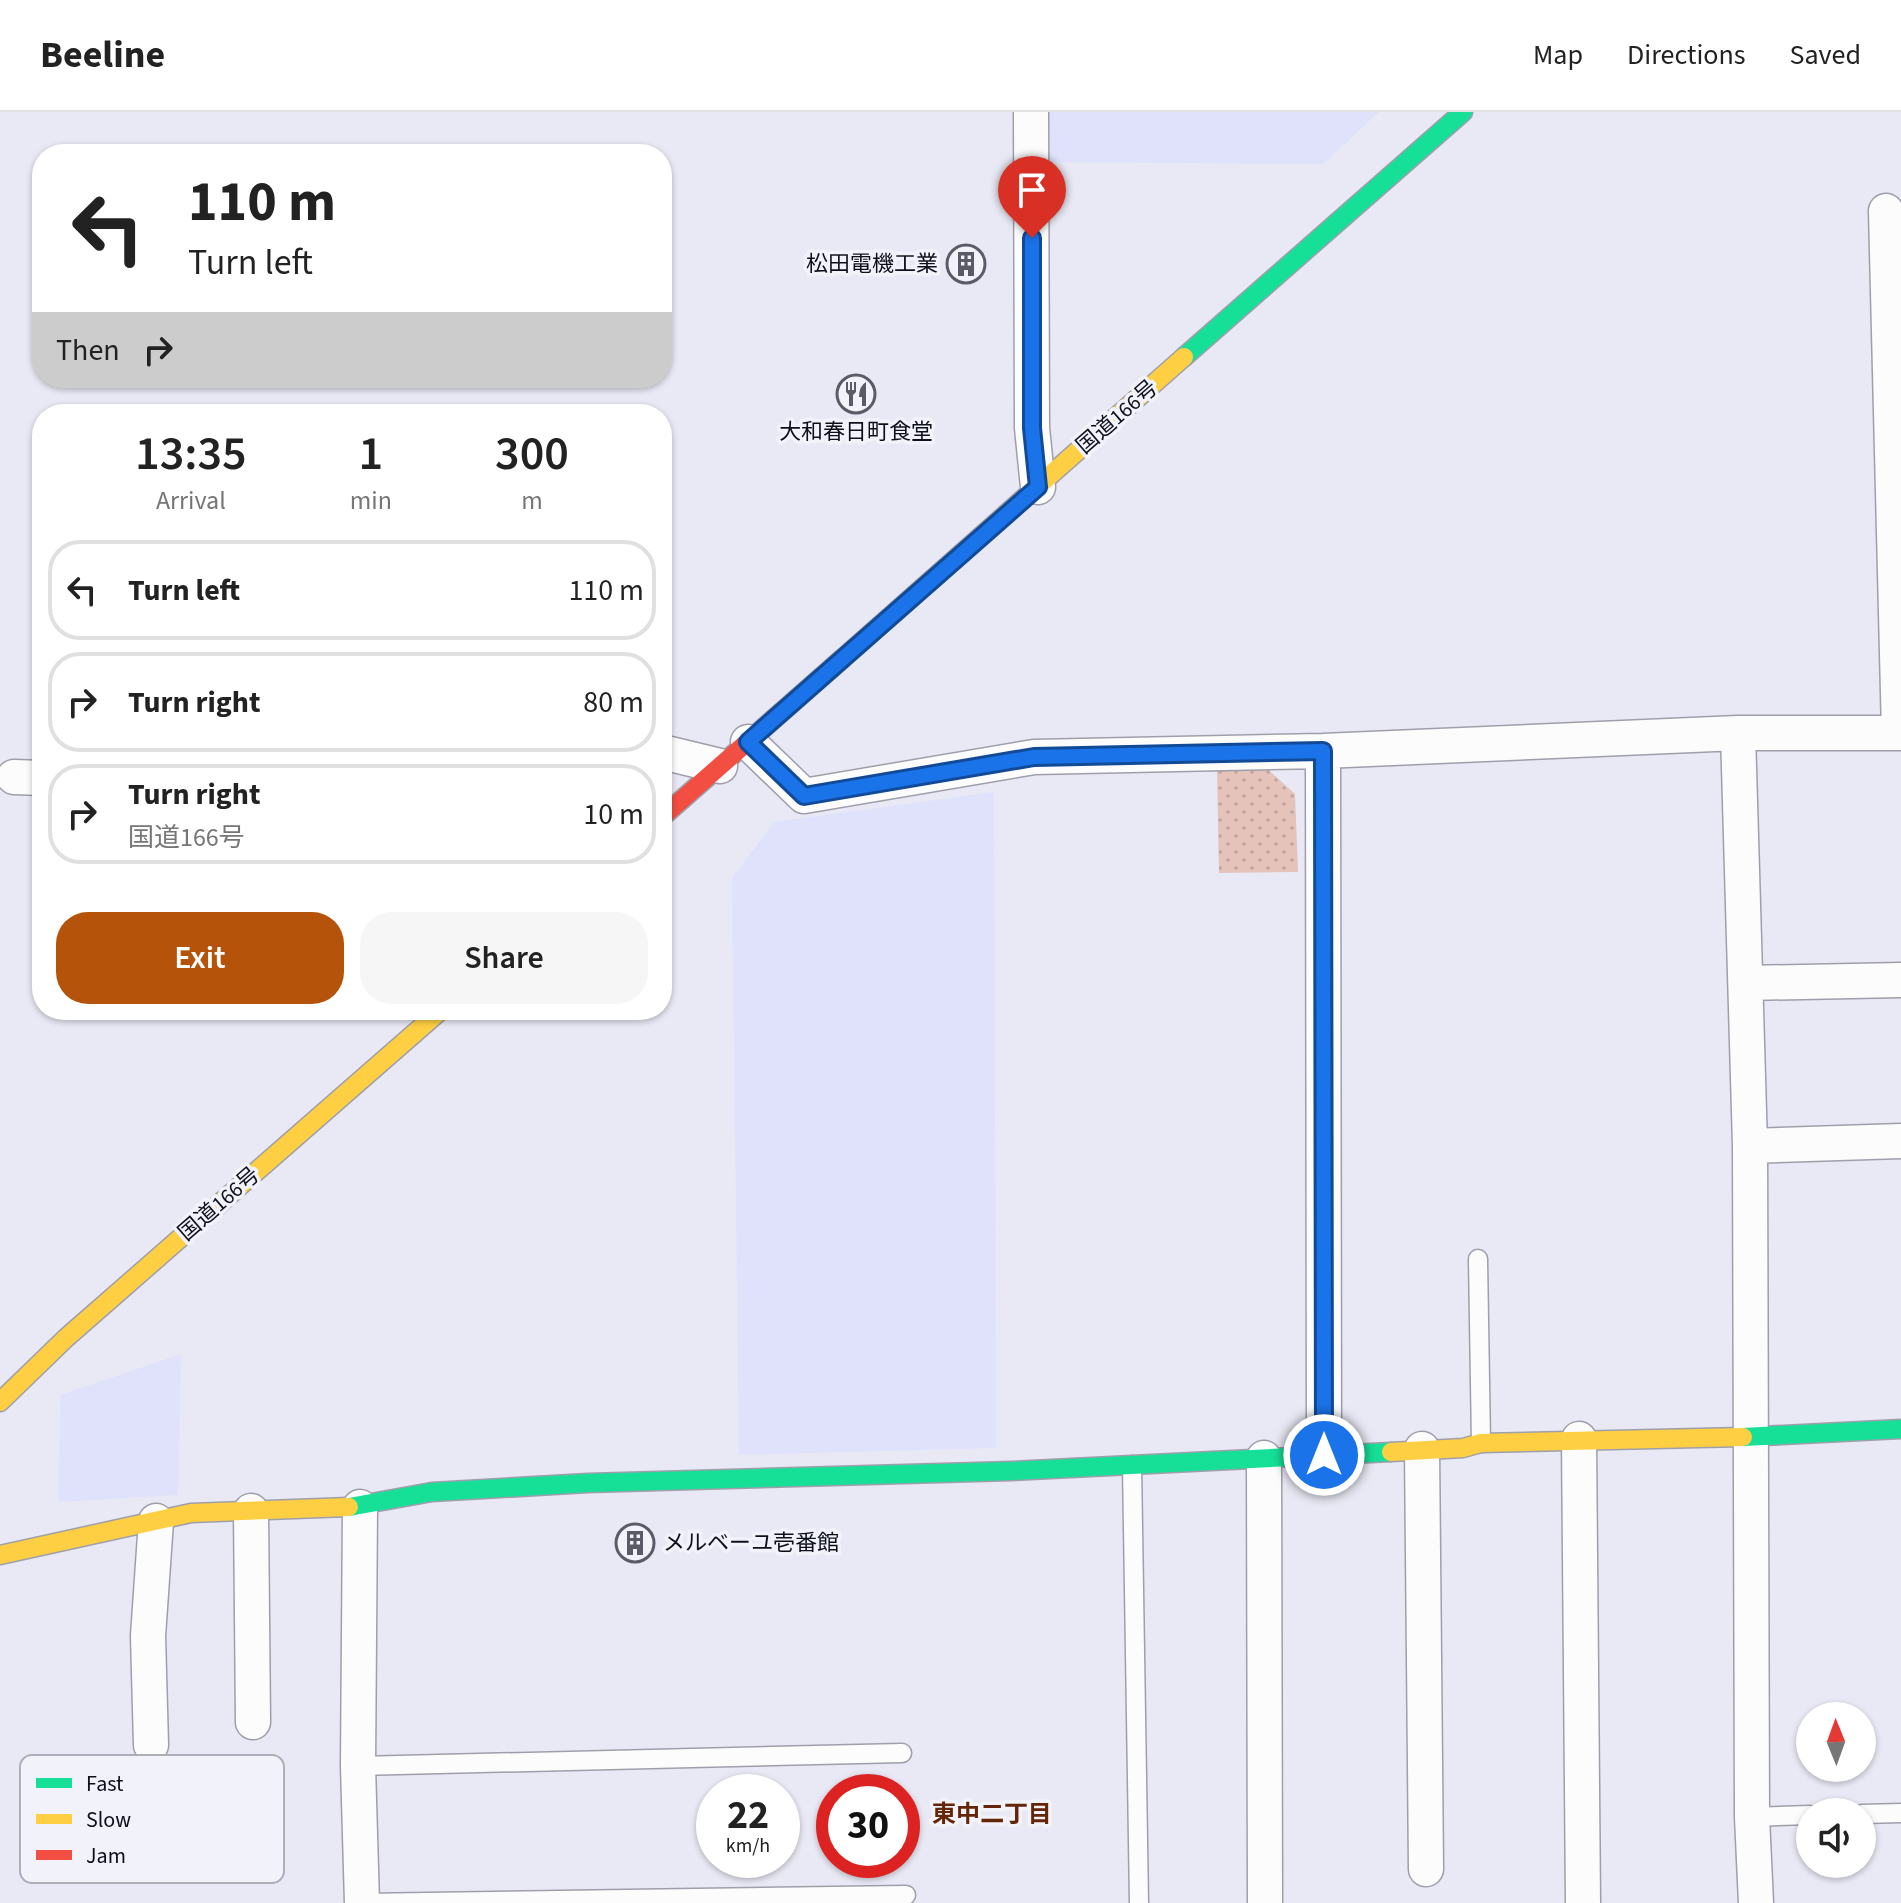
<!DOCTYPE html>
<meta charset="utf-8">
<style>
body{margin:0;font-family:"Source Sans 3","Noto Sans JP",sans-serif;background:#f6f6f6;color:#222;height:100vh;display:flex;flex-direction:column;font-size:30px;white-space:nowrap}
*{box-sizing:border-box;margin:0}
p{font-size:26px;color:#767676}
.icon{flex:none;width:44px;height:44px;fill:none;stroke:currentColor;stroke-width:2;stroke-linecap:round;stroke-linejoin:round}
.map{position:relative;flex:1;overflow:hidden}
.details{position:absolute;left:32px;top:292px;width:640px;height:616px;display:flex;flex-direction:column;background:#fff;border-radius:32px;box-shadow:0 2px 6px #0004}
.details>*{flex:none}
.hud{position:absolute;left:32px;top:32px;width:640px;height:244px;border-radius:32px;box-shadow:0 2px 6px #0004;background:#fff;color:#222;overflow:hidden}
.needle{width:52px;rotate:359deg}
.controls{position:absolute;left:1796px;top:1590px;display:grid;gap:16px}
.controls a{display:grid;place-items:center;width:80px;height:80px;border-radius:50%;background:#fff;box-shadow:0 2px 6px #0004;font-size:40px}
.speed{position:absolute;left:696px;top:1662px;display:flex;gap:16px;font-size:40px;font-weight:700;text-align:center}
.speed>*{display:grid;place-content:center;width:104px;height:104px;border-radius:50%;background:#fff;box-shadow:0 2px 6px #0004;line-height:1}
.speed small{font-size:20px;font-weight:400}
.speed .limit{border:12px solid #d22;background:#fff;color:#111}
.pin{position:absolute;display:grid;place-items:center;width:68px;height:68px;color:#fff;margin:-82px -34px;border-radius:50% 50% 50% 0;rotate:-45deg;box-shadow:0 0 8px #0007}
.pin .icon{rotate:45deg}
.me{position:absolute;width:88px;margin:-44px;rotate:0deg;stroke-linejoin:round;filter:drop-shadow(0 0 6px #0008)}
.turn{display:flex;align-items:center;gap:28px;height:168px;padding:0 24px;font-size:36px}
.turn .icon{width:104px;height:104px;stroke-width:2.5}
.turn b{display:block;font-size:56px;line-height:68px}
.then{display:flex;align-items:center;height:76px;padding:0 24px;background:#0003;gap:16px;font-size:30px}
.eta{display:flex;justify-content:space-evenly;align-items:center;height:136px;text-align:center}
.eta b{font-size:48px;font-weight:600;line-height:56px}
.action{display:flex;gap:16px;margin-top:auto;padding:16px 24px}
.action a{flex:1;height:92px;border-radius:32px;background:#b45309;color:#fff;font-size:32px;font-weight:600;line-height:92px;text-align:center}
.action a+a{background:#f6f6f6;color:#222}
ul{padding:0;list-style:none}
li{display:flex;align-items:center;gap:24px;height:100px;margin:0 16px 12px;padding:0 8px;border:4px solid #e0e0e0;border-radius:32px}
li div{flex:1}
li b{display:block;font-size:30px}
li em{font-style:normal}
header{display:flex;align-items:center;gap:48px;box-sizing:border-box;height:112px;padding:0 40px;background:#fff;border-bottom:2px solid #e0e0e0}
header strong{font-size:38px}
nav{display:flex;gap:44px;margin-inline-start:auto;font-size:28px}
.map>svg:first-child{display:block}
.built{fill:#dfe2fa}
.green{fill:url(#green-dots)}
.lines{fill:none;stroke-linecap:round;stroke-linejoin:round}
.lane-casing{stroke:#9e9faa;stroke-width:21}
.street-casing{stroke:#9e9faa;stroke-width:37}
.fast-casing{stroke:#9e9faa;stroke-width:21}
.slow-casing{stroke:#9e9faa;stroke-width:21}
.jam-casing{stroke:#9e9faa;stroke-width:21}
.lane{stroke:#fcfcfd;stroke-width:18}
.street{stroke:#fcfcfd;stroke-width:34}
.fast{stroke:#16e098;stroke-width:18}
.slow{stroke:#ffcf43;stroke-width:18}
.jam{stroke:#f24e42;stroke-width:18}
.route-casing{stroke:#114b97;stroke-width:20}
.route{stroke:#1a73e8;stroke-width:14}
.labels{text-anchor:middle;dominant-baseline:central;stroke-width:7;stroke-linejoin:round;paint-order:stroke}
.poi-label{font-size:22px;fill:#0d0f1a;stroke:#f2f3fa;text-anchor:end}
.street-label{font-size:22px;fill:#0d0f1a;stroke:#f2f3fa}
.neighbourhood-label{font-size:24px;font-weight:bold;fill:#652508;stroke:#f2f3fa}
.key{fill:#f2f3fa;stroke:#adafb7;stroke-width:2}
.key-label{font-size:22px;fill:#0d0f1a}
</style>
<header>
<strong>Beeline</strong>
<nav><a>Map</a><a>Directions</a><a>Saved</a></nav>
</header>
<div class="map">
<svg width="1901" height="1791" viewBox="0 0 1901 1791">
<defs>
<pattern id="green-dots" width="8" height="8" patternUnits="userSpaceOnUse" patternTransform="scale(2)"><rect width="8" height="8" fill="#e5c2ba"/><path d="M2 2h.1M6 6h.1" fill="none" stroke="#c3a69f" stroke-width="1.8" stroke-linecap="round"/></pattern>
</defs>
<rect width="100%" height="100%" fill="#e8e9f4"/>
<path class="built" d="M1041,0h338l-56,52 -281,-2z
M994,680l2,656 -257,7 -7,-577 42,-56z
M101,898h200v9l-200,1z
M181,1242l-3,141 -120,7 3,-107z"/>
<path class="green" d="M1262,652l33,30 3,78 -79,1 -2,-105z"/>
<g class="lines">
<defs>
<path id="lane" d="M1478,1147l3,184
M1132,1353l7,438
M358,1654l544,-13
M1862,1702l39,-1
M1752,1705l58,-2
M362,1791l544,-8"/>
<path id="street" d="M1031,0l1,316 6,59
M1886,99l13,522
M1738,621l12,413 2,671 4,86
M748,630l56,54 230,-39 289,-6 415,-18h163
M1323,639l1,704
M662,640l58,14
M14,665l28,1
M1746,871l155,-3
M1750,1034l151,-5
M1579,1327l4,464
M1422,1337l4,420
M1264,1346l1,445
M360,1395l-2,259 4,137
M251,1399l2,211
M151,1633l-3,-109 8,-115"/>
<path id="fast" d="M1184,245l279,-245
M1743,1325l158,-8
M349,1395l83,-15 156,-9 424,-12 379,-19"/>
<path id="slow" d="M842,547l342,-302
M0,1290l66,-64 375,-328
M1391,1340l72,-4 18,-5 262,-6
M0,1443l191,-42 158,-6"/>
<path id="jam" d="M662,705l180,-158"/>
</defs>
<use href="#lane" class="lane-casing"/>
<use href="#street" class="street-casing"/>
<use href="#fast" class="fast-casing"/>
<use href="#slow" class="slow-casing"/>
<use href="#jam" class="jam-casing"/>
<use href="#lane" class="lane"/>
<use href="#street" class="street"/>
<use href="#fast" class="fast"/>
<use href="#slow" class="slow"/>
<use href="#jam" class="jam"/>
</g>
<g class="lines">
<defs>
<path id="route" d="M1032,126v190l6,59 -290,255 56,54 230,-39 289,-6 1,704"/>
</defs>
<use href="#route" class="route-casing"/>
<use href="#route" class="route"/>
</g>
<defs>
<symbol id="building-ring" viewBox="-11 -11 22 22"><circle r="9.5" fill="#f2f3fa" stroke="#5a5b66" stroke-width="1.5"/><path d="M-4-6H4V6H1V3H-1V6H-4ZM-2.5-4.3h1.7v1.8h-1.7ZM.8-4.3h1.7v1.8H.8ZM-2.5-1h1.7V.8h-1.7ZM.8-1h1.7V.8H.8Z" fill="#5a5b66"/></symbol>
<symbol id="restaurant-ring" viewBox="-11 -11 22 22"><circle r="9.5" fill="#f2f3fa" stroke="#5a5b66" stroke-width="1.5"/><path d="M-5-6h1v4h1v-4h1v4h1v-4h1v5L-1.5 .5V6h-2V.5L-5-1ZM5-6V6H3V1.5H1.5Q1.5-4 5-6Z" fill="#5a5b66"/></symbol>
</defs>
<g fill-rule="evenodd">
<use href="#building-ring" x="944" y="130" width="44" height="44"/>
<use href="#restaurant-ring" x="834" y="260" width="44" height="44"/>
<use href="#building-ring" x="613" y="1409" width="44" height="44"/>
</g>
<g class="labels">
<g class="poi-label">
<text x="938" y="152">松田電機工業</text>
<text x="856" y="320" text-anchor="middle">大和春日町食堂</text>
<text x="663" y="1431" text-anchor="start">メルベーユ壱番館</text>
</g>
<g class="street-label">
<text transform="translate(1117 305) rotate(-41)">国道166号</text>
<text transform="translate(219 1092) rotate(-41)">国道166号</text>
</g>
<g class="neighbourhood-label">
<text x="992" y="1702">東中二丁目</text>
</g>
</g>
<rect x="20" y="1643" width="264" height="128" rx="12" class="key"/>
<rect x="36" y="1666" width="36" height="10" fill="#16e098"/>
<rect x="36" y="1702" width="36" height="10" fill="#ffcf43"/>
<rect x="36" y="1738" width="36" height="10" fill="#f24e42"/>
<g class="key-label">
<text x="86" y="1679">Fast</text>
<text x="86" y="1715">Slow</text>
<text x="86" y="1751">Jam</text>
</g>
</svg>
<div class="controls">
<a><svg class="needle" viewBox="-14 -14 28 28"><path d="M0-13l5 13h-10z" fill="#e53935"/><path d="M0 13l5-13h-10z" fill="#767676"/></svg></a>
<a><svg class="icon" aria-label="sound" viewBox="0 0 24 24"><path d="M4 9h4l5-4v14l-5-4H4zM17 9q2 3 0 6"/></svg></a>
</div>
<div class="speed"><div>22<small>km/h</small></div><div class="limit">30</div></div>
<div class="pin" style="left:1032px;top:126px;background:#d93025"><svg class="icon" aria-label="arrive" viewBox="0 0 24 24"><path d="M6 21V4h12l-3 4 3 4H6"/></svg></div>
<svg class="me" style="left:1324px;top:1343px" viewBox="-20 -20 40 40"><circle r="17" fill="#1a73e8" stroke="#fff" stroke-width="3"/><path d="M0-11L8 9 0 5-8 9z" fill="#fff"/></svg>
<div class="hud">
<div class="turn"><svg class="icon" aria-label="left" viewBox="0 0 24 24"><path d="M17 20v-9H6M10 6l-5 5 5 5"/></svg><div><b>110 m</b>Turn left</div></div>
<div class="then">Then<svg class="icon" aria-label="right" viewBox="0 0 24 24"><path d="M7 20v-9h11M14 6l5 5-5 5"/></svg></div>
</div>
<section class="details">
<div class="eta">
<div><b>13:35</b><p>Arrival</p></div>
<div><b>1</b><p>min</p></div>
<div><b>300</b><p>m</p></div>
</div>
<ul>
<li><svg class="icon" aria-label="left" viewBox="0 0 24 24"><path d="M17 20v-9H6M10 6l-5 5 5 5"/></svg><div><b>Turn left</b></div><em>110 m</em></li>
<li><svg class="icon" aria-label="right" viewBox="0 0 24 24"><path d="M7 20v-9h11M14 6l5 5-5 5"/></svg><div><b>Turn right</b></div><em>80 m</em></li>
<li><svg class="icon" aria-label="right" viewBox="0 0 24 24"><path d="M7 20v-9h11M14 6l5 5-5 5"/></svg><div><b>Turn right</b><p>国道166号</p></div><em>10 m</em></li>
</ul>
<div class="action"><a>Exit</a><a>Share</a></div>
</section>
</div>
